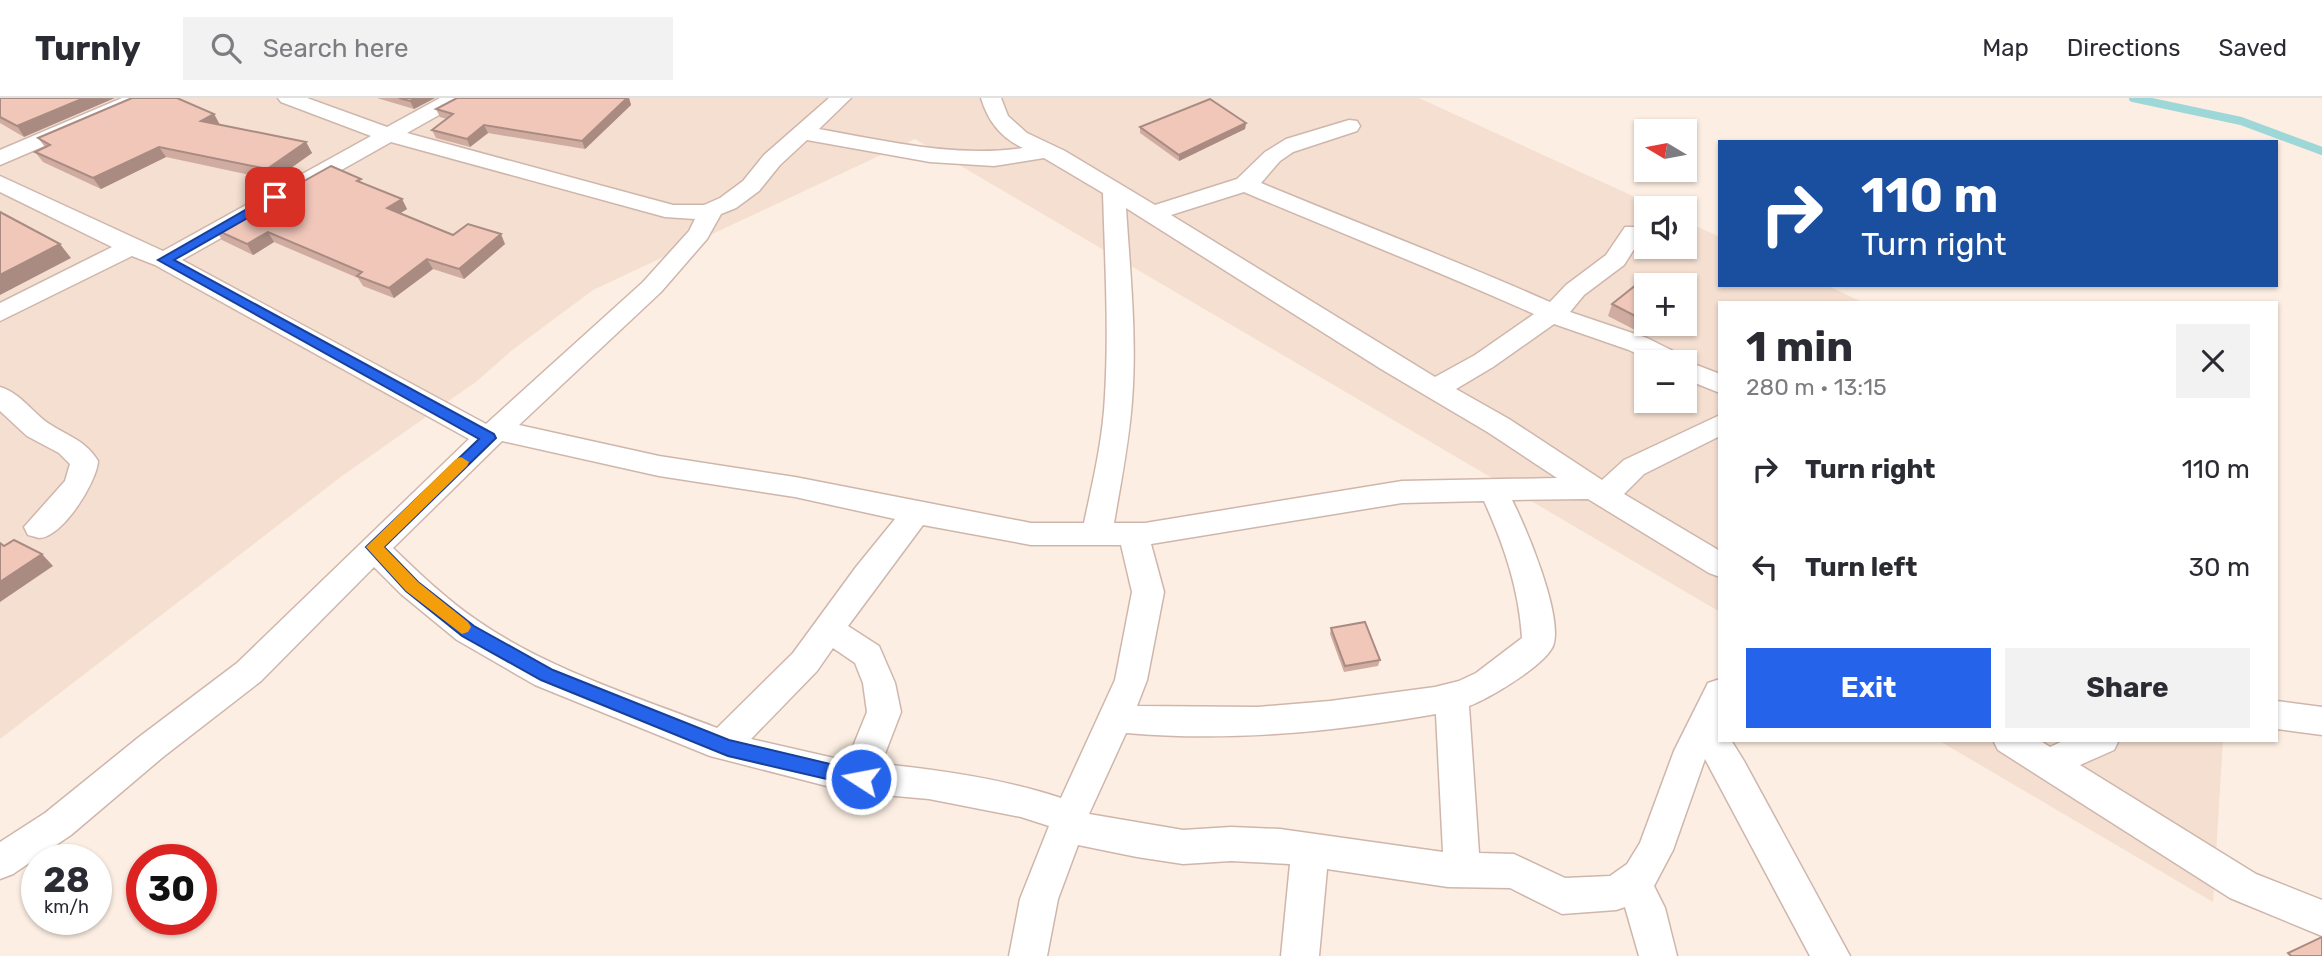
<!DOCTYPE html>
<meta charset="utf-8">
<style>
body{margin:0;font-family:Rubik,sans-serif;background:#f2f2f3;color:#2b2b33;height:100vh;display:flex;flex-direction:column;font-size:26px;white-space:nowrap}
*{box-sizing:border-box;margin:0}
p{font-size:23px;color:#7c7c81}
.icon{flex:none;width:38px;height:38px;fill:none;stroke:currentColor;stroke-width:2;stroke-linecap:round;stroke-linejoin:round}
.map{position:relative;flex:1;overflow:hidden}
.side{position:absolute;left:1718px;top:203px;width:560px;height:441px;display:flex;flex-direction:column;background:#fff;border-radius:0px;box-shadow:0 2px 5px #0004}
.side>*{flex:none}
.banner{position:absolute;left:1718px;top:42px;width:560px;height:147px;border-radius:0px;box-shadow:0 2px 5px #0004;background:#1a4fa0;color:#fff;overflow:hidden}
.needle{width:46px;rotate:280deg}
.tools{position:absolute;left:1634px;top:21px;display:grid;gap:14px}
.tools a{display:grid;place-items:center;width:63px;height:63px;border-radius:0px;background:#fff;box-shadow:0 2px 5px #0004;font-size:35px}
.speed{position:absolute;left:21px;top:746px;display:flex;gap:14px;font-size:35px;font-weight:700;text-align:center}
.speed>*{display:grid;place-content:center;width:91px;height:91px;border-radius:50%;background:#fff;box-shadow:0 2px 5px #0004;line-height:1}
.speed small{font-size:18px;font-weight:400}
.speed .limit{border:10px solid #d22;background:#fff;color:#111}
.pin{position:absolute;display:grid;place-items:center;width:60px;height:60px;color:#fff;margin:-30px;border-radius:14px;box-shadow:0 4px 10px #0006}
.me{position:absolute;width:77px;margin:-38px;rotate:281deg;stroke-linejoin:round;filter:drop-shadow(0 0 5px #0008)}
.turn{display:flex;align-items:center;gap:24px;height:147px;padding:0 28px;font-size:32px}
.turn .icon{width:91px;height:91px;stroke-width:2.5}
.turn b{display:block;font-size:49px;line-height:60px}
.round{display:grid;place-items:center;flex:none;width:74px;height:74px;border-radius:0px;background:#f2f2f3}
.head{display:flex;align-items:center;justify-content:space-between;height:119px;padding:0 28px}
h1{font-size:42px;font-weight:700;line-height:52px}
.button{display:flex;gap:14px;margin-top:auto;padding:14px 28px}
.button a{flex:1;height:80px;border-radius:0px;background:#2563eb;color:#fff;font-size:28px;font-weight:700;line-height:80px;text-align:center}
.button a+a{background:#f2f2f3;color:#2b2b33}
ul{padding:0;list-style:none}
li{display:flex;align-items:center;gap:21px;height:98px;padding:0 28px}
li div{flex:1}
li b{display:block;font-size:26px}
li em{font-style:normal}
header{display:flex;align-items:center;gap:42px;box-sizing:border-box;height:98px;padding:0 35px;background:#fff;border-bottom:2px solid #e1e1e2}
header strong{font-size:33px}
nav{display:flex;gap:38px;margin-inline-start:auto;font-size:24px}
.search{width:490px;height:63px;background:#f2f2f3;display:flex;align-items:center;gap:18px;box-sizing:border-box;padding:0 24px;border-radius:0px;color:#7c7c81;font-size:26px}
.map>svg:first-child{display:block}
.residential{fill:#f4dfd0;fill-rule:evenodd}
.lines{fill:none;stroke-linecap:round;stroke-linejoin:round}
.stream{stroke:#9dd7d7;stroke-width:8}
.minor-casing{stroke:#cfb6ac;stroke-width:3}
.minor{fill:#fff;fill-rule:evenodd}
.wall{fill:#cfaba0}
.shaded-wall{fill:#a98b82}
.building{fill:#f1c7ba;stroke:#a98b82;stroke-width:2}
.route{fill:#2563eb;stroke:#184099;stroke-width:2}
.slow{fill:#f59e0b}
</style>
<header>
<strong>Turnly</strong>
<div class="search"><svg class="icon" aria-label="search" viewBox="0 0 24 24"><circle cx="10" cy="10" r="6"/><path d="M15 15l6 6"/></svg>Search here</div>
<nav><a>Map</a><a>Directions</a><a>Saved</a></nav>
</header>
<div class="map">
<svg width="2322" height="858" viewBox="0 0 2322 858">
<rect width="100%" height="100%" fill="#fceee2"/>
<path class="residential" d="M0,0h1419l240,110h-12v39h38v-26l35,16v48h106l38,18h-144v309l-805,-473 -322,151 -82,61 -34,30 -135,95 -342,263zM1647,187h38v39h-38zM1647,264h38v39h-38z
M1938,642h285l-10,162z"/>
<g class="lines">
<path class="stream" d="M2133,0l108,23 81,30"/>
<defs>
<path id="minor" d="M122,0h28l-3,4 -147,63v-15z
M278,0h29l80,29 53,-29h25l-3,4 -55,31 266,72h31l16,-7 23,-17 21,-26 65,-57h22l-32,31c67,12 136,29 204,19 -23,-11 -35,-27 -42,-50h20l7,18 19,17 38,18 90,54 82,-26 28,-27 21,-13 63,-19 8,1 3,5 -3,5 -64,21 -13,9 -19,22c96,40 194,77 289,119l16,-17 40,-30 19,-28h16l4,5 -21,33 -40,30 -14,17 77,26 36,18 3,5 34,13v19l-35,-14v-17h-32l-24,-12 -75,-26 -61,43 -37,22 53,30 93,61 22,-20 96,-45v21l-76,38 -20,20 96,57v26l-11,-4 -121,-74 -76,1c15,30 49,111 42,143 -4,20 -66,56 -85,63l10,147 35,1 51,24 45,-2 17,-12 13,-21 34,-92 34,-68 12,-4v61h11l13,21 106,195h-40l-105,-197 -32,91 -19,36 11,22 12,48h-38l-14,-49 -9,3 -54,4 -52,-26 -62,-1 -121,-18 -8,87h-38l9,-92 -59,-3 -48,3 -46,-7 -59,-12 -20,54 -11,57h-38l11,-57 29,-73 -28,-9 -92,-18 -79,-7 -140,-36 -175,-71 -78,-45 -56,-46 -27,-27 -113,114 -98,76 -92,78 -58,39 -13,5v-37l45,-29 94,-76 98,-74 232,-224 -314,-174 -23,-9 -132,65v-18l112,-56 -112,-55v-16l163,75 208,-115 -90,-34zM807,42l123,22 64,4 50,-8 59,35c2,68 6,136 2,203 -2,43 -12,85 -21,127h-53l-236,-46 -136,-21 -140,-31 142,-133 46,-53 14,-25 15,-6 23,-17 21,-26zM391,44l274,75 30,2 -6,12 -46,51 -157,142 -304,-164zM1244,94c96,41 194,79 290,122l-59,41 -40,22 -264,-162zM1126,110l255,161 108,64 68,45 -155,3 -257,42h-31c7,-41 15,-81 18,-122 5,-64 -2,-130 -6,-193zM502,343l157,35 136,21 100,22 -39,48 -63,86 -76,75c-77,-30 -170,-59 -239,-107 -31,-21 -58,-47 -85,-73zM1484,403c20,44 35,88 38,137l-46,35 -17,8 -24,6 -105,14 -72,6 -121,-1 10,-26 17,-88 -13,-48 251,-41zM923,427l108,20h90l11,47 -17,88 -54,118c-58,-19 -119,-28 -180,-34l20,-52 -6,-29 -16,-37 -31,-20zM833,550l22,15 8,20 4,29 -20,49 -96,-22 66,-68zM1436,616l7,138 -163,-23 -49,-2 -48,3 -94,-16 37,-81c104,9 207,-1 310,-19z
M0,289c18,5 30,22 45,34 19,14 40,18 53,40 -1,21 -36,77 -59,77 0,0 -10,-3 -11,-3l-4,-8 41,-46 5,-17 -11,-11 -32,-17 -27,-25z
M2277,603l45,6v28l-45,-6z
M1993,642h46l11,7 15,-7h54l-5,10 -34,15 176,109 66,26v36l-92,-38 -232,-148z"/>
</defs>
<use href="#minor" class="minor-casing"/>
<use href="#minor" class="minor"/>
</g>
<path class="wall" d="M0,0l24,39 -24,-14z
M377,0h58l-21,11z
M457,0h172l2,7 -46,44 -97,-16 -18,14 -34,-9 -4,-8 15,-11 -7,-2 -4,-8z
M214,16l6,11 86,17 6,11 -38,27 -108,-23 -65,32 -58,-27 -8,-10 10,-5 -7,-9z
M1246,25l-1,6 -66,32 -39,-28v-6z
M364,86l38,15 5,10 -7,4 53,22 52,9 -41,35 -31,-10 -39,29 -31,-12 -5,-8 -84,-36 -21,13 -31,-15 -6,-10z
M1612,206l35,19 -10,8 -29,-15z
M1331,530l49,32 -2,6 -34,6 -14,-38z"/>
<path class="shaded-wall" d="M84,0h31l-91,39 -7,-11z
M416,0h19l-21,11 -4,-8z
M627,0h2l2,7 -46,44 -3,-8z
M214,16l6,11 -19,-4z
M1246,25l-1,6 -66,32v-6z
M484,27l4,8 -18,14 -3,-8z
M306,44l6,11 -38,27 -7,-11z
M159,49l7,10 -65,32 -8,-11z
M402,101l5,10 -14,9 -6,-10z
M268,134l6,10 -21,13 -6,-11z
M501,136l4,10 -41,35 -5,-10z
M60,146l11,14 -71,37v-20z
M427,161l6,10 -39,29 -5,-10z
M1647,216v9l-10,8 4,-12z
M42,456l11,12 -53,36v-20z"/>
<path class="building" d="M0,0h84l-67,28 -17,-9z
M132,0h45l37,16 -13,7 105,21 -39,27 -108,-22 -66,31 -58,-26 15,-7 -12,-7z
M399,0h17l-6,3z
M457,0h170l-45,43 -98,-16 -17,14 -35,-9 21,-16 -17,-5z
M1210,1l36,24 -67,32 -39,-28z
M331,68l30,13 -4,2 45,18 -15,9 66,27 15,-11 33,10 -42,35 -32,-10 -38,29 -32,-12 5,-4 -94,-40 -21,12 -31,-14z
M0,114l60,32 -60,31z
M1641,183l9,4h-3v29l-6,5 -29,-15z
M14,442l28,14 -42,28v-39l4,3z
M1365,524l15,38 -35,6 -14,-38z
M2322,839v19h-31l-3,-3z"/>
<path class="route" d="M275,95l6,4 -2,3 -105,60 320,174 2,4 -112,109 34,35 56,44 79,44 176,70 139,33 3,6 -3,5 -7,3 -133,-31 -187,-76 -79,-44 -56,-45 -40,-44 113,-108 -321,-179z"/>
<path class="slow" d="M461,359l8,5 -2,4 -83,81 34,35 50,40 3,5 -3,5 -6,2 -56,-43 -40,-44 90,-88z"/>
</svg>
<div class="tools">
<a><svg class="needle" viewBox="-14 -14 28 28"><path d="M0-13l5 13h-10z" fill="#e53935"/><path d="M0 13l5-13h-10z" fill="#7c7c81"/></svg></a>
<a><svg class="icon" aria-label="sound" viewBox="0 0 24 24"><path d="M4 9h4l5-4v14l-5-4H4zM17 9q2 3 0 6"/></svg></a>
<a>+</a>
<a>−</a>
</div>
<div class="speed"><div>28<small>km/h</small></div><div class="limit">30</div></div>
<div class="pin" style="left:275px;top:99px;background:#d93025"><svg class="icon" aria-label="arrive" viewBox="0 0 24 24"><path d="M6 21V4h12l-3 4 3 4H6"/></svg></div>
<svg class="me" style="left:861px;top:681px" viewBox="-20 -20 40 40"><circle r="17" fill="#2563eb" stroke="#fff" stroke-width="3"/><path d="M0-11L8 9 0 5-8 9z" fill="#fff"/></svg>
<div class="banner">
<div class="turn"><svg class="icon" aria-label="right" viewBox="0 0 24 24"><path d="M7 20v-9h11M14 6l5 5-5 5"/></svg><div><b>110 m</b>Turn right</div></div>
</div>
<section class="side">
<div class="head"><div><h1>1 min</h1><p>280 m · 13:15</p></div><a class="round"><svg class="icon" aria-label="close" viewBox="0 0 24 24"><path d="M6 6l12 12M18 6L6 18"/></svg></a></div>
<ul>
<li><svg class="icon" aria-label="right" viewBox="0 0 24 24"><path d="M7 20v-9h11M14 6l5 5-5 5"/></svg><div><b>Turn right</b></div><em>110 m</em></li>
<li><svg class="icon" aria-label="left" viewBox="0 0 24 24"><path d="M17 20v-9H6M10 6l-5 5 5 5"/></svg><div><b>Turn left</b></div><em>30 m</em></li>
</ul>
<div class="button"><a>Exit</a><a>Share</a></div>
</section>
</div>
